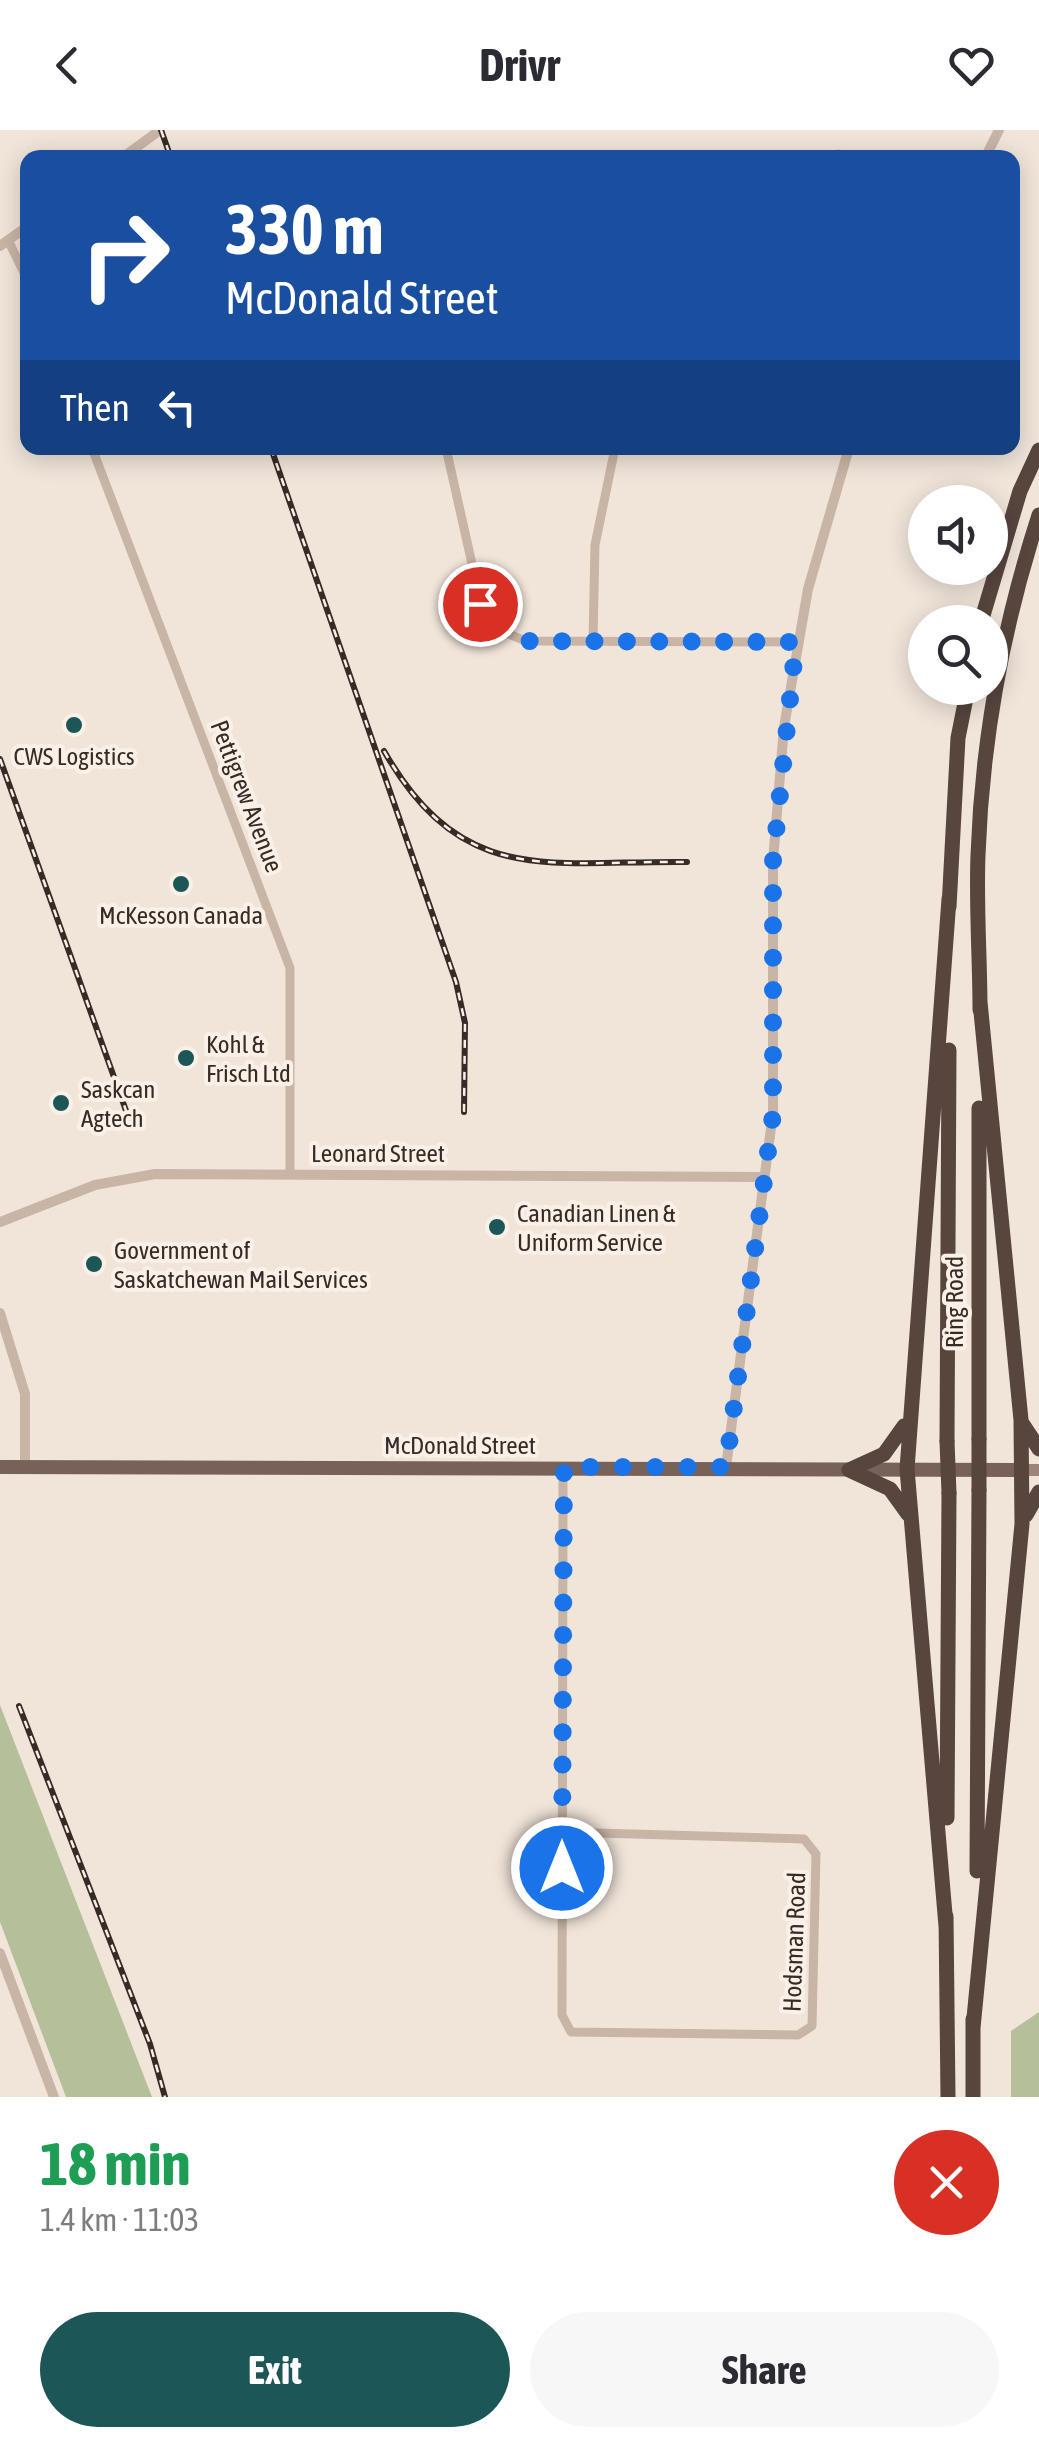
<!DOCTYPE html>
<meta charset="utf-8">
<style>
body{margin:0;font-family:"Asap Condensed",sans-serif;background:#f7f7f7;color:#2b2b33;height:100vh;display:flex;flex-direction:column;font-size:38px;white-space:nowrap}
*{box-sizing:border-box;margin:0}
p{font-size:32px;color:#7c7c81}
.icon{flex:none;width:55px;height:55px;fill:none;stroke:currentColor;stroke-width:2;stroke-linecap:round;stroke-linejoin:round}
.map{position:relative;height:1967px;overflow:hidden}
.panel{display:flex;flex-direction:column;background:#fff;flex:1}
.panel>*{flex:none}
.hud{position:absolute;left:20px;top:20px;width:1000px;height:305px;border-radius:20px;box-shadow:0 5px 25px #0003;background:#1a4fa0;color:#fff;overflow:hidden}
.tools{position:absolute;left:908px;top:355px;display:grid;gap:20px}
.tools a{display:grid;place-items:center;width:100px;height:100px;border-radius:50%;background:#fff;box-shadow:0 5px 25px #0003;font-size:50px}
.pin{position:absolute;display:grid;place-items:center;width:85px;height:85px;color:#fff;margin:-42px;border:5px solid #fff;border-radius:50%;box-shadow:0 2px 10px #0007}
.me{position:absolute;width:110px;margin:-55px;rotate:0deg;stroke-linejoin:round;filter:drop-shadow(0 0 8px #0008)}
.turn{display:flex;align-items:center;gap:35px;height:210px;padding:0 40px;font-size:45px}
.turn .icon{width:130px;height:130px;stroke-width:2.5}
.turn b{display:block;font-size:70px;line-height:85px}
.then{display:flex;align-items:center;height:95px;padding:0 40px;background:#0003;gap:20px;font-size:38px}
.round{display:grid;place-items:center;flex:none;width:105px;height:105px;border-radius:52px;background:#f7f7f7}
.summary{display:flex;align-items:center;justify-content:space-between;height:170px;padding:0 40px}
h1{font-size:60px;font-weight:700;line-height:75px;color:#1e9e55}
.action{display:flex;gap:20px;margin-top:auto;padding:20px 40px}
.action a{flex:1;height:115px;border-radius:60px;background:#1d5657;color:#fff;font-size:40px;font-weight:700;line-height:115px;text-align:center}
.action a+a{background:#f7f7f7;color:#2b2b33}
header{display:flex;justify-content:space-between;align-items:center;height:130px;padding:0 40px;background:#fff;font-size:45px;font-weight:700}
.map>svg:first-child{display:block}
.green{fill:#b5c09a}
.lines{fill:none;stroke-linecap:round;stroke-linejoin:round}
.minor{stroke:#c9b5a6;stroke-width:9}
.tertiary{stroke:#c9b5a6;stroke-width:10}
.secondary{stroke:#9d8478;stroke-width:12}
.primary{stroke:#786158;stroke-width:14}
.motorway{stroke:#57453e;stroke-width:15}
.rail-casing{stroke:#362b27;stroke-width:6}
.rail{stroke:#f9f0e7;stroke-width:2.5;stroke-dasharray:8;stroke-linecap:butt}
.motorway-bridge{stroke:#57453e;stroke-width:15}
.route{stroke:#1a73e8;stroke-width:18;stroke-dasharray:0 32.4}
.poi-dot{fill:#1d5657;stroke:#f9f0e7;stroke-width:4}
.labels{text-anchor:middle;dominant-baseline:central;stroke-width:8;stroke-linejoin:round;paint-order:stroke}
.poi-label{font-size:25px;fill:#362b27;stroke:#f9f0e7;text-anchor:start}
.street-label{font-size:25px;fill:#362b27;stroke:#f9f0e7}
</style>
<header><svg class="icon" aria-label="back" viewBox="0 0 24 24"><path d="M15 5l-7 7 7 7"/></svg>Drivr<svg class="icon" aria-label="heart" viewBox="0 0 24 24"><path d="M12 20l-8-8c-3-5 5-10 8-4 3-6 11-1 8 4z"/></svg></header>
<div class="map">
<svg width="1039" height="1967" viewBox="0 0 1039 1967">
<rect width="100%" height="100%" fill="#f1e5da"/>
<path class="green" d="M0,1575l152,392h-86l-66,-175z
M1039,1882v85h-28v-66z"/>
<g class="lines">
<path class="minor" d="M822,28l16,-4 18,4
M8,110l20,41
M92,318l198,520v205
M446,318l35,156 19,26 25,11 271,1
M593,511l2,-96 20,-97
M562,1702l242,7 12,15 -4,172 -14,9 -227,-3 -9,-17 1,-501v-47"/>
<path class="tertiary" d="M122,28l38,-28
M985,28l14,-28
M0,116l28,-20
M0,1092l95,-37 60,-11 610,3
M0,1183l25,81v73
M726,1337l47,-354v-252l11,-134 24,-138 41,-141
M0,1823l54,144"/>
<path class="secondary" d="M1022,1340h17"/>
<path class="primary" d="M0,1337l1022,3"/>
<path class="motorway" d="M981,492l39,-131 19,-41
M949,777l9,-169 10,-50
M980,880c0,-51 -4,-103 -2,-155 4,-116 25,-229 61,-340
M1022,1293l17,26
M979,1309v-331
M947,1311l2,-391
M849,1340l35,-16 20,-28
M849,1340l41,19 18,25
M1026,1385l13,-23
M947,1688l2,-325
M977,1741l2,-381
M946,1786l2,181
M946,1796l-39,-457 42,-570
M973,1889v78
M973,1898l49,-504 -1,-104 -41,-418"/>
<defs>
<path id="rail" d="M161,0l10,28
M271,318l185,534 9,41 -1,89
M384,621c79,138 166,109 303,111
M0,629l129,360
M19,1576l131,338 15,53"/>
</defs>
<use href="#rail" class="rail-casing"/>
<use href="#rail" class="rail"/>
<path class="motorway-bridge" d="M979,1309v51
M947,1311l2,52"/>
</g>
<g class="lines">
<path class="route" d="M480,474l20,26 25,11 271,1 -23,219v253l-47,353h-162l-2,401"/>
</g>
<g class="poi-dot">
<circle cx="74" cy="595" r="10"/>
<circle cx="181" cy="754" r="10"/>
<circle cx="186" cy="928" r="10"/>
<circle cx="61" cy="973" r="10"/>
<circle cx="497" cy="1097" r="10"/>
<circle cx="94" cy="1134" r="10"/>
</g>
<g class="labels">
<g class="poi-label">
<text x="74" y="626" text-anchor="middle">CWS Logistics</text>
<text x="181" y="785" text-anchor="middle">McKesson Canada</text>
<text x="206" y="914">Kohl &amp;<tspan x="206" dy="29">Frisch Ltd</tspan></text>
<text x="81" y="959">Saskcan<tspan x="81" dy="29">Agtech</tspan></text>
<text x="517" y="1083">Canadian Linen &amp;<tspan x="517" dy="29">Uniform Service</tspan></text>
<text x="114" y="1120">Government of<tspan x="114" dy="29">Saskatchewan Mail Services</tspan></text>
</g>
<g class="street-label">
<text transform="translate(247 666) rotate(69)">Pettigrew Avenue</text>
<text x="378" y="1023">Leonard Street</text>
<text transform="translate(954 1172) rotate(-90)">Ring Road</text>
<text x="460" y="1315">McDonald Street</text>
<text transform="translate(794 1812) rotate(-88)">Hodsman Road</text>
</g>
</g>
</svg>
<div class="tools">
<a><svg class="icon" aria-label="sound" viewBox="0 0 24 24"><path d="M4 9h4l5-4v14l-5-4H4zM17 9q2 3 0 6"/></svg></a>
<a><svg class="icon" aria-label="search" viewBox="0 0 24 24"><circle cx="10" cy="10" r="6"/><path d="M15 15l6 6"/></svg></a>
</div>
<div class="pin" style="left:480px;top:474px;background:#d93025"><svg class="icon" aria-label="arrive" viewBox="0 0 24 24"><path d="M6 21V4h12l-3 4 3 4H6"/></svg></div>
<svg class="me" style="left:562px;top:1738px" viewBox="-20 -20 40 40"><circle r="17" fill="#1a73e8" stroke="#fff" stroke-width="3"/><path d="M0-11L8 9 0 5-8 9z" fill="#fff"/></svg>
<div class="hud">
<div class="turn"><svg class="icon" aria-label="right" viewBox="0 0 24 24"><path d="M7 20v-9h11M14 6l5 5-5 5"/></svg><div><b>330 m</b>McDonald Street</div></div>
<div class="then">Then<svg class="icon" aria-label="left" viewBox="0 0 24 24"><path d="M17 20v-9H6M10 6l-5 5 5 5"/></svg></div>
</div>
</div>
<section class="panel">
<div class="summary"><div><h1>18 min</h1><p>1.4 km · 11:03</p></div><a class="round" style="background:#d93025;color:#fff"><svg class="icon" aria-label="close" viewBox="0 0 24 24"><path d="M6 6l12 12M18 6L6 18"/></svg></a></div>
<div class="action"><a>Exit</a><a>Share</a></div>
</section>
